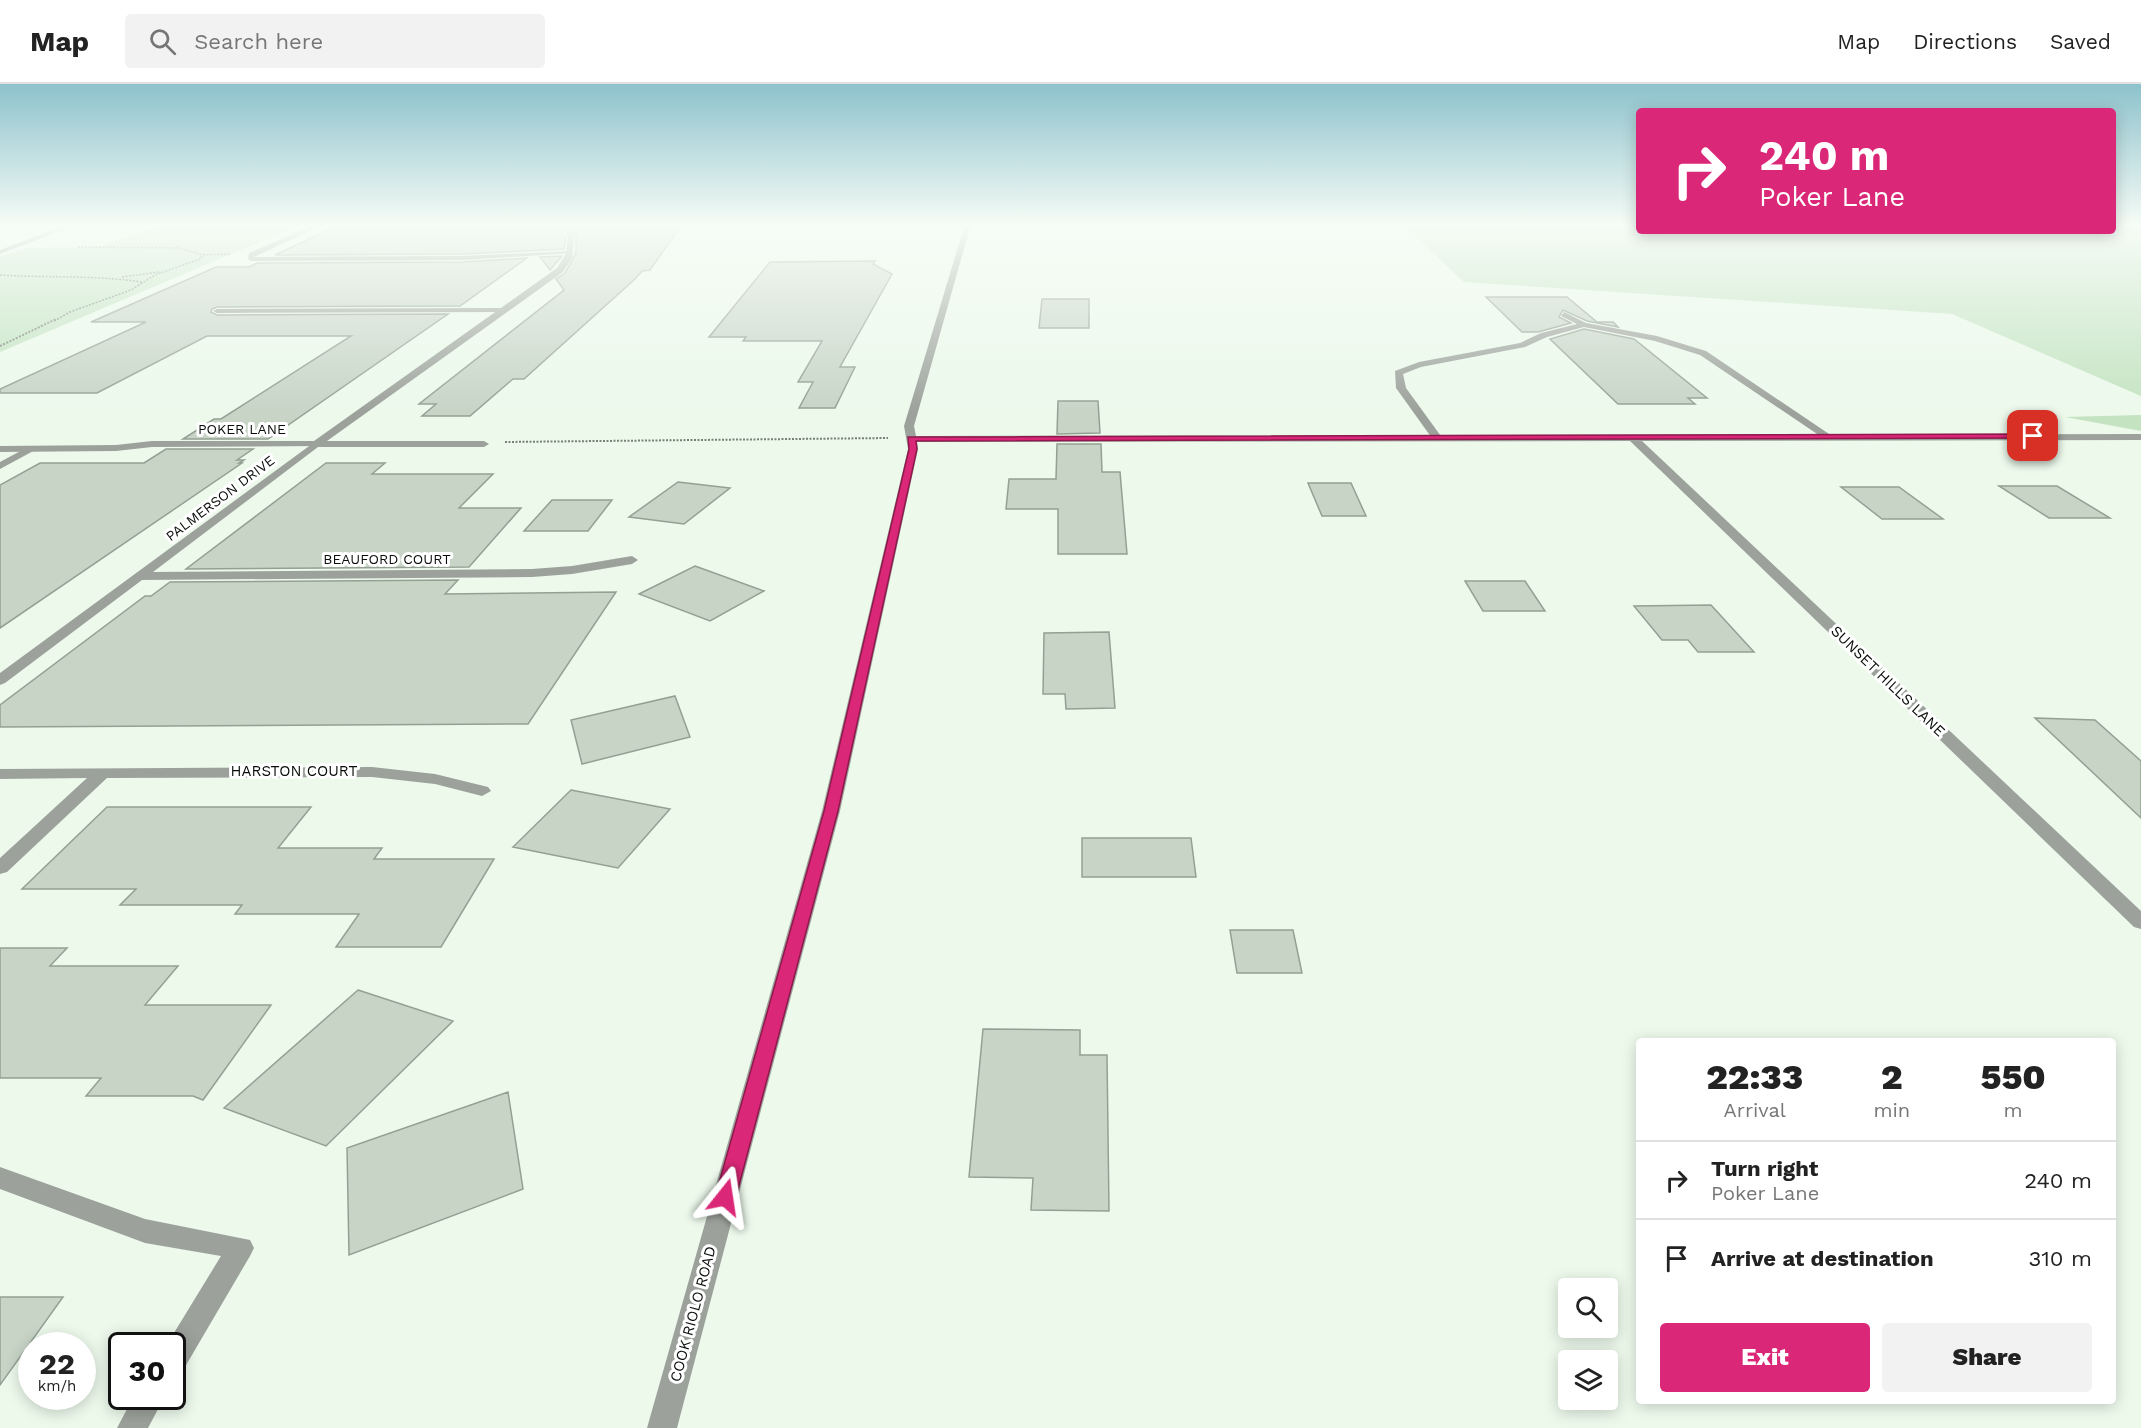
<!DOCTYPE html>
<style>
body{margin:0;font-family:"Work Sans",sans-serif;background:#f2f2f2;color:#222;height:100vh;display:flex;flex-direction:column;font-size:22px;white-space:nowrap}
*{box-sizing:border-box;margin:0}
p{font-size:20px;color:#767676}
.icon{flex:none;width:33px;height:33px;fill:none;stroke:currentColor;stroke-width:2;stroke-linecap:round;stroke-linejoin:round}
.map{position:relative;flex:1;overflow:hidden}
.drawer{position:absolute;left:1636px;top:954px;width:480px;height:366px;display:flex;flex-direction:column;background:#fff;border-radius:6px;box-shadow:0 3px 15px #0003}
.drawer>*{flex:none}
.banner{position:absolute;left:1636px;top:24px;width:480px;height:126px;border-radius:6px;box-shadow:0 3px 15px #0003;background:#db2777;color:#fff;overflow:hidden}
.controls{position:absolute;left:1558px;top:1194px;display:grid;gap:12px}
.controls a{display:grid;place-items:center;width:60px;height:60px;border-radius:6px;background:#fff;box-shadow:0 3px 15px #0003;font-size:30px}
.speed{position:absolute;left:18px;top:1248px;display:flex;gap:12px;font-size:30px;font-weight:700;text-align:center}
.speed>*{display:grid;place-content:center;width:78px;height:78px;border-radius:50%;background:#fff;box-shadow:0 3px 15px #0003;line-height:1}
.speed small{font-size:15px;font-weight:400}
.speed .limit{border:3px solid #111;border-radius:9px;background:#fff;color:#111}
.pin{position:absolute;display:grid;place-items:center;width:51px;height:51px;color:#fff;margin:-26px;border-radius:12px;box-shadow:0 3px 9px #0006}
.me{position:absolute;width:66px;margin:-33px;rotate:15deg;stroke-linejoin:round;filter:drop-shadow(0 0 4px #0008)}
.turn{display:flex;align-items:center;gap:21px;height:126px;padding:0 24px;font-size:27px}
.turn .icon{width:78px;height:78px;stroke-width:2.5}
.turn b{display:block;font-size:42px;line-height:51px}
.eta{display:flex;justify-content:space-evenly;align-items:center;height:102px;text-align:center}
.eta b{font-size:36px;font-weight:800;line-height:42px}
.cta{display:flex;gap:12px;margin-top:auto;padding:12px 24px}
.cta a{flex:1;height:69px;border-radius:6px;background:#db2777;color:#fff;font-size:24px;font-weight:800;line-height:69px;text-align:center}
.cta a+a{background:#f2f2f2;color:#222}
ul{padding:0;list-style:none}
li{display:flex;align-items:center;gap:18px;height:78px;padding:0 24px;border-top:2px solid #e0e0e0}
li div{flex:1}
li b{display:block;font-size:22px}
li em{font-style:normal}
header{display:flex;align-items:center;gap:36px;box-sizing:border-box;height:84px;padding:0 30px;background:#fff;border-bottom:2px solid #e0e0e0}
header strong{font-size:28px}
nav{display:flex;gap:33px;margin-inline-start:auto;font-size:21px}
.search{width:420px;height:54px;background:#f2f2f2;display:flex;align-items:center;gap:15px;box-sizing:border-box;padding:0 21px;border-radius:6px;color:#767676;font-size:22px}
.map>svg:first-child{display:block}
.green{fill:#c3e3c1}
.building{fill:#c7d4c6;stroke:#94a093;stroke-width:1.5}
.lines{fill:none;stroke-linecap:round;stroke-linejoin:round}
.path-far1{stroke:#788077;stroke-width:1.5;stroke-dasharray:2 1.5;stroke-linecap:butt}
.path{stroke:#788077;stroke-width:2;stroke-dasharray:2 1.5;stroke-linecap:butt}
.service{fill:#9ca29b;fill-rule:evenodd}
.minor{fill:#9ca29b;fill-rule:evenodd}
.tertiary{fill:#9ca29b;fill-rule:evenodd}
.route{fill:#db2777;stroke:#8e194d;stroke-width:1.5}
.labels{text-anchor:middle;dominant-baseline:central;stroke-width:6;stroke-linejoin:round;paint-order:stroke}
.far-street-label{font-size:14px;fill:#090d09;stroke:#fff}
.street-label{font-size:15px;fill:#090d09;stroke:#fff}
</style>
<header>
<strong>Map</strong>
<div class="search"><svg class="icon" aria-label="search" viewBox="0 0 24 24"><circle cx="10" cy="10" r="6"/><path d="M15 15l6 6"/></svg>Search here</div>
<nav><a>Map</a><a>Directions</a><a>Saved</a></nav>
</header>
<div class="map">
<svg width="2141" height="1344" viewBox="0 0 2141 1344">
<rect width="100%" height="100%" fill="#ecf9eb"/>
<path class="green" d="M168,140h134l-302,128v-96l29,-8 68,-1z
M1403,140h236l1,7h474v-7h27v172l-189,-82 -488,-32z
M2141,331v16l-76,-14z"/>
<path class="building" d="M515,140h38l13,13 -2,12 -102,5 -187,1 64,-30z
M565,140h117l-32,46 -8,1 -7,8 -111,100h-11l-43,37h-48l14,-12h-17l145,-114 -8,-11 9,-6 11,-20v-18z
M562,172l-12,14 -10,-13z
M527,174l-67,48 -243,1 -5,2 -1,3 6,3 231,-1 -180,125h-85l31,-20h7l130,-83h-144l-110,57h-97v-4l146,-67h-55l125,-55h33l8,-4 205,-1z
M875,177l-2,3 19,10 -52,93h15l-20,41h-36l14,-26h-15l24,-41h-79l3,-4h-37l61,-75z
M1486,213h81l30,25h16l5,5 -31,-6 -24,-11 -4,7 12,6 -33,9h-16z
M1042,215h47v29h-50z
M1584,245l50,10 73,59h-19l7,6h-77l-68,-65z
M1058,317h40l2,32 -43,1z
M1057,360h44l1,28h18l7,82h-69v-45h-52l3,-30h47z
M166,365h87l-16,11h7l-5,3h3l-242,165v-143l40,-22h104z
M326,379h59l-13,11h121l-34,34h62l-52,59 -283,2z
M678,398l52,6 -46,36 -55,-7z
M1308,399h43l15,33h-44z
M1999,402h58l53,32h-61z
M1841,403h58l44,32h-61z
M552,416h60l-24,31h-64z
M695,482l69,25 -54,30 -71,-27z
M458,496l-13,14 171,-2 -88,132 -528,3v-22l145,-109h6l19,-14z
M1465,497h60l20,30h-62z
M1711,521l43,47h-56l-10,-12h-26l-28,-34z
M1109,548l6,76 -49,1 -1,-15h-22l1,-61z
M675,612l15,41 -108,27 -11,-44z
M2035,634l60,2 46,41v57z
M571,706l99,19 -52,59 -105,-21z
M107,723h204l-33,41h104l-8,11h120l-53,88h-105l23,-33h-124l7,-9h-122l16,-16h-114z
M1082,754h109l5,39h-114z
M1230,846h63l9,43h-65z
M0,864h67l-17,18h128l-33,39h126l-68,95 -10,-4h-107l15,-18h-101z
M358,906l95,31 -127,125 -102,-38z
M983,945l97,1v25h27l2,156 -78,-1 2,-32 -64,-1z
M508,1008l15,97 -174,66 -2,-107z
M0,1213h63l-63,88z"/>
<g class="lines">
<path class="path-far1" d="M78,163l101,1 24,7 27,-1
M0,191c47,3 95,0 142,7
M122,193l37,-5
M54,237l16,-9 61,-22 24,-15 45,-16 3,-4"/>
<path class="path" d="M0,262l56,-27
M505,358l383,-4"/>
<path class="service" d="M0,140h70l3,2 -73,28v-4l64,-24h-64z
M1564,228l22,11 71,13 49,15 129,87 -9,2 -126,-85 -45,-14 -71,-14 -37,10 -22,10 -104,20 -18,7 3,14 37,51 -1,2h-8l-38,-53 -1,-17 24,-9 101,-19 21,-10 36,-9 -16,-8z"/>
<path class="minor" d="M317,140h8l-71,33 208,-1 109,-5 3,2 -112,7 -211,1 -3,-2 1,-6z
M965,140h6l-57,202 2,10 1225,-2v6l-499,1 499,470v18l-7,-2 -504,-486 -713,1 1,7 -78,362 -163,617h-30l175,-617 86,-362 -4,-23z
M502,224l3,4 -288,1 -4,-2 4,-2z
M316,357h168l5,3 -5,3h-166l-165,125 379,-3 40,-3 60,-10 6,4 -6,4 -60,10 -40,3 -390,3 -137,103 -5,2v-12z
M28,363l9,2 -37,20v-7z
M372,683l63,7 53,13 3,4 -9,5 -47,-12 -63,-7 -265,1 -100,94 -7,2v-16l87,-80 -87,1v-10z
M0,1083l145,52 105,21 4,8 -4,8 -68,116 -10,4v-30h-6l55,-90 -76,-13 -145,-54z
M134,1312h31l-17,32h-31z"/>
<path class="tertiary" d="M555,140h7l12,11 -2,23 -9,14 -243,174 -168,1 -36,4 -116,1v-6l116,-1 36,-4h162l243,-173 9,-14 2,-18z"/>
</g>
<linearGradient id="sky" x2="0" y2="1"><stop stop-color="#8dc2cc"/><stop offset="0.43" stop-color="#f6fcf6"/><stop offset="1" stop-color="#f6fcf6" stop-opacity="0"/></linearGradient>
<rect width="2141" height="328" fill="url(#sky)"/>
<path class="route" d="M2033,350l3,4 -1120,3 1,8 -79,362 -102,386 -3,7 -8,2 -7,-2 -3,-7 109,-386 85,-362 -1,-12z"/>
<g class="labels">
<g class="far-street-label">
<text x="242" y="345">POKER LANE</text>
<text transform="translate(220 414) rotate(-37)">PALMERSON DRIVE</text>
<text x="387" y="475">BEAUFORD COURT</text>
</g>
<g class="street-label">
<text transform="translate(1888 597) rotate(44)">SUNSET HILLS LANE</text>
<text x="294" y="687">HARSTON COURT</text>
<text transform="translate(693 1230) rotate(-75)">COOK RIOLO ROAD</text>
</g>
</g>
</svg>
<div class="controls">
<a><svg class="icon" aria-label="search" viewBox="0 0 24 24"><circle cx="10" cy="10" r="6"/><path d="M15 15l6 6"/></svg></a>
<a><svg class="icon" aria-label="layers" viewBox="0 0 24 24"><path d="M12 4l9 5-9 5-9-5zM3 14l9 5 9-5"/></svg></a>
</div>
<div class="speed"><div>22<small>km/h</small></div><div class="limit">30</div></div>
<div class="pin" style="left:2033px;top:352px;background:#d93025"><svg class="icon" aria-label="arrive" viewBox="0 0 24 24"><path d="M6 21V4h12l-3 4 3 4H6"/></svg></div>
<svg class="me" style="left:725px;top:1113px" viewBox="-20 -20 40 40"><path d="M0-17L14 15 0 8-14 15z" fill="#db2777" stroke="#fff" stroke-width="4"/></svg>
<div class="banner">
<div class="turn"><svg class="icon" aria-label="right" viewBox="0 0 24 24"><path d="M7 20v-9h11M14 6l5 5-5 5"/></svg><div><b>240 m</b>Poker Lane</div></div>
</div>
<section class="drawer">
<div class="eta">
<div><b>22:33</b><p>Arrival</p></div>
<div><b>2</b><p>min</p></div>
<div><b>550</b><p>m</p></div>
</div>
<ul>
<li><svg class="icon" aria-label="right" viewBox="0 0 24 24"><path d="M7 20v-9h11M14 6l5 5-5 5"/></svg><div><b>Turn right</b><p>Poker Lane</p></div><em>240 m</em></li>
<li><svg class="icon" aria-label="arrive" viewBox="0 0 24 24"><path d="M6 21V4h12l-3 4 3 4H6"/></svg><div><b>Arrive at destination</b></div><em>310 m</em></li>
</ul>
<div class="cta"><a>Exit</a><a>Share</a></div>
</section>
</div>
